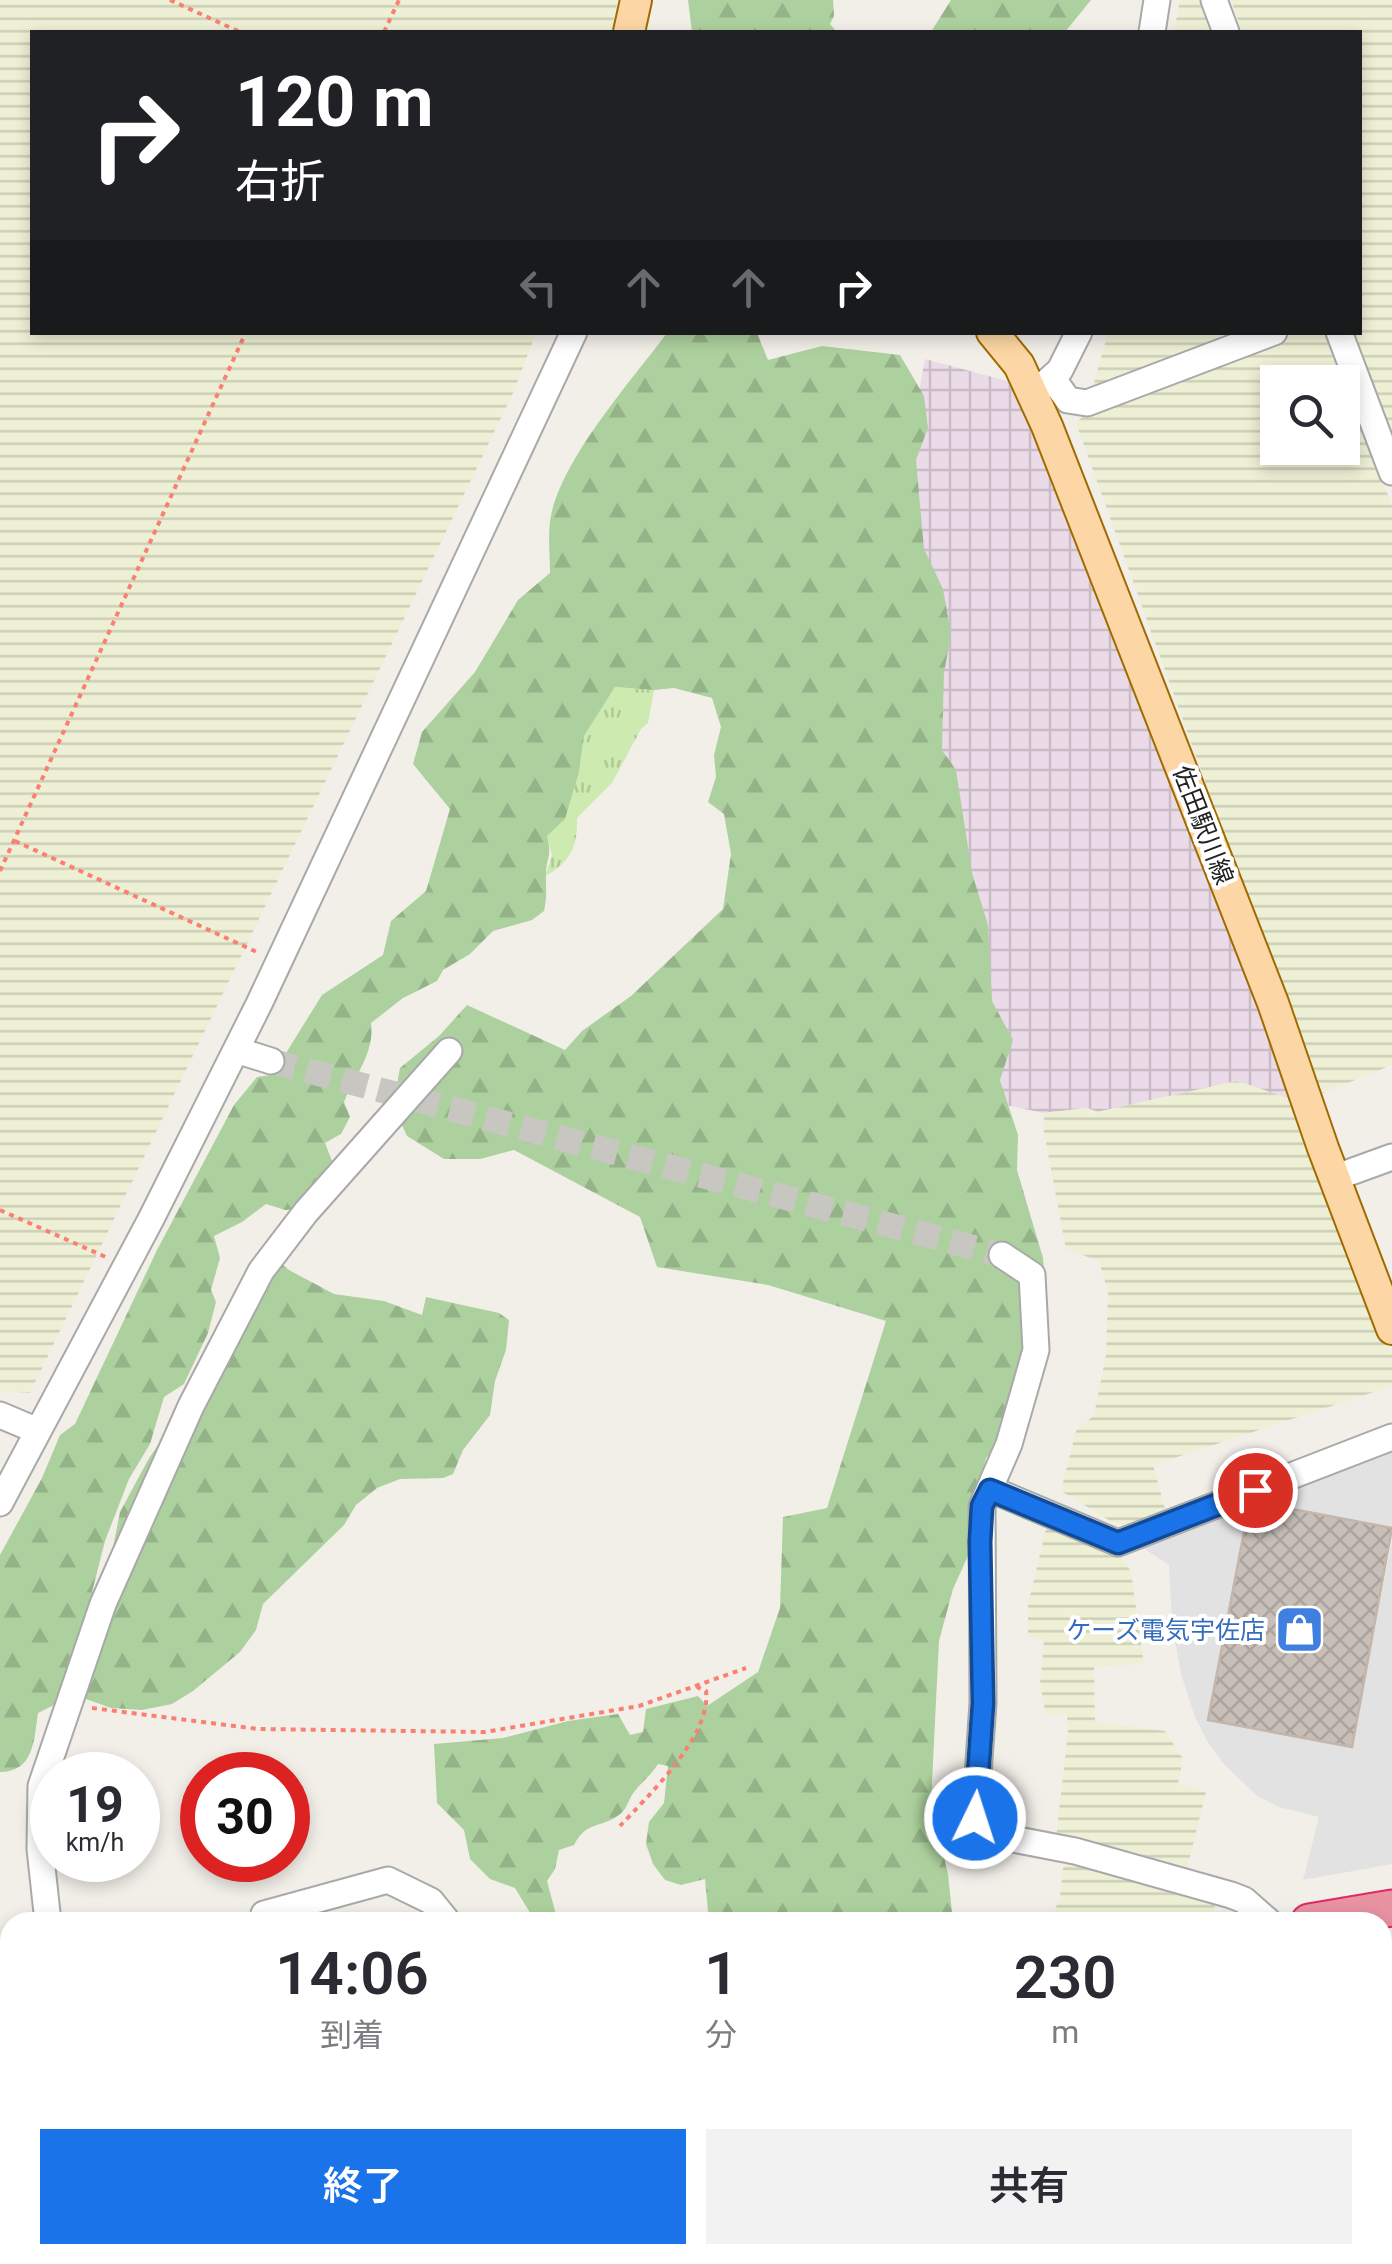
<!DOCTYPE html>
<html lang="ja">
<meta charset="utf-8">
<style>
body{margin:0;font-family:Roboto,"Noto Sans JP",sans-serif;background:#f2f2f3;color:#2b2b33;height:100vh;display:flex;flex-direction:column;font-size:38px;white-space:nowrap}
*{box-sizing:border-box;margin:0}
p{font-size:32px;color:#7c7c81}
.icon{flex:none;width:55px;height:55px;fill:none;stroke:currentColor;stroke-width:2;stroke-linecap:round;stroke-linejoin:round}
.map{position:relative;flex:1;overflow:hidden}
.drawer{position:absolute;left:0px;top:1912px;width:1392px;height:352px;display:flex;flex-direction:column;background:#fff;border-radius:30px 30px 0 0;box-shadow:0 5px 15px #0003}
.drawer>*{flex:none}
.banner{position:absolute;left:30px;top:30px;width:1332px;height:305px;border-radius:0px;box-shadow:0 5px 15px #0003;background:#202124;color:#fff;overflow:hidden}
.tools{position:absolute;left:1260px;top:365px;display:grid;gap:20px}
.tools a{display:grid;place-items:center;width:100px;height:100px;border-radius:0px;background:#fff;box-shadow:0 5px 15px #0003;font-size:50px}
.speed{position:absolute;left:30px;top:1752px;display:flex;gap:20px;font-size:50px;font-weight:700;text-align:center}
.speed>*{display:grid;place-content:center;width:130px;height:130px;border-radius:50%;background:#fff;box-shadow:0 5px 15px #0003;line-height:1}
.speed small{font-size:25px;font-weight:400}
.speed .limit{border:15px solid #d22;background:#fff;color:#111}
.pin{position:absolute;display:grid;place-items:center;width:85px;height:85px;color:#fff;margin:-42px;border:5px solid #fff;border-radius:50%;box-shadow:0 2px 10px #0007}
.me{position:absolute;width:110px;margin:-55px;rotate:4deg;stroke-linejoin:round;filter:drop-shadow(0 0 8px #0008)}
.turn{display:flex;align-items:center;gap:35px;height:210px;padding:0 40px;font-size:45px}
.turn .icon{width:130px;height:130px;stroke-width:2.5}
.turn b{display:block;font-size:70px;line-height:85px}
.lanes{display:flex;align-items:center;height:95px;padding:0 40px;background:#0003;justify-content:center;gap:50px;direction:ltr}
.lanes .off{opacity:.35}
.eta{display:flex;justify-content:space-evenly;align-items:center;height:170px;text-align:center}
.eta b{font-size:60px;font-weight:600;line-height:70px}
.primary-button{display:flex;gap:20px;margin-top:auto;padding:20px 40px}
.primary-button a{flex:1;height:115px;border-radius:0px;background:#1a73e8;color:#fff;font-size:40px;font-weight:600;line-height:115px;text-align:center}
.primary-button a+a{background:#f2f2f3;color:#2b2b33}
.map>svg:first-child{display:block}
.industrial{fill:url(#industrial-grid)}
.farmland{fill:url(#farmland-rules);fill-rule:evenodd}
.grass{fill:url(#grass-tufts)}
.forest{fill:url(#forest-firs)}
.parking{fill:#e2e2e2}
.building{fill:url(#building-cross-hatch);stroke:#c4b6ab;stroke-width:2.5}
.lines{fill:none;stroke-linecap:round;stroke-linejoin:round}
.minor-tunnel{stroke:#c8c6c1;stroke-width:25;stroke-dasharray:25 12;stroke-linecap:butt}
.minor-casing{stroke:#a9a9a9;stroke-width:29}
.major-casing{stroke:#a06b00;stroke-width:34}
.highway-casing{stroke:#dc2a67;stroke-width:39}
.path{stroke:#fa8072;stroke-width:4;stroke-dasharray:5 5;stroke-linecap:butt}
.minor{stroke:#fff;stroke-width:25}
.major{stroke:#fcd6a4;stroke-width:30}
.highway{stroke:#e892a2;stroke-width:35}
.route-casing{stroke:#114b97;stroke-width:25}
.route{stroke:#1a73e8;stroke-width:18}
.labels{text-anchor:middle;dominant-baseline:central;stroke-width:8;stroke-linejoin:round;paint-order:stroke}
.street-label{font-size:25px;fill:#222;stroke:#fff}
.shop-label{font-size:25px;fill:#366cbe;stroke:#fff;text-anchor:end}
</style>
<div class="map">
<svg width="1392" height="2264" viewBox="0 0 1392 2264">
<defs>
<pattern id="industrial-grid" width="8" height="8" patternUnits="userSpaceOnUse" patternTransform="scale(2.5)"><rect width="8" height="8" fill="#ebdbe8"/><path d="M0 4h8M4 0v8" fill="none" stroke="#c9bcc7"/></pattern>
<pattern id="farmland-rules" width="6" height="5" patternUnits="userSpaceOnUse" patternTransform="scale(2.5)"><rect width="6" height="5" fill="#eef0d5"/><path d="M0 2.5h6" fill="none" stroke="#ccceb7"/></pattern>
<pattern id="grass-tufts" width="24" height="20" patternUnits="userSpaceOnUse" patternTransform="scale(2.5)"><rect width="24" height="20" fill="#cdebb0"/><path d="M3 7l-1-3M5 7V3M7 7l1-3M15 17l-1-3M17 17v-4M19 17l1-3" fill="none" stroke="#b0c997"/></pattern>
<pattern id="forest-firs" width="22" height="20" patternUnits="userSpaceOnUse" patternTransform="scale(2.5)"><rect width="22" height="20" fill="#add19e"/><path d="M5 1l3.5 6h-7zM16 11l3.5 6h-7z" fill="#95b388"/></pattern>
<pattern id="building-cross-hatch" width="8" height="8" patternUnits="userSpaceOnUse" patternTransform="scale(2.5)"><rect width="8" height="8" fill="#c7bfb8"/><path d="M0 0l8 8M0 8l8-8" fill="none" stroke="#aba49e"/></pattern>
</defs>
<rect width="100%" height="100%" fill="#f2efe9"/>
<path class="industrial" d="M925,359l86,23 13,16 275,704 -62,-21 -139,31 -11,-4 -43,5 -39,-8 -41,-225 -44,-209 -19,-179z"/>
<path class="farmland" d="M0,0h618l-7,32h-579v300l504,1 -23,60 -483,1000 -30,-2z
M1180,0h28l11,32h-45z
M1231,0h161v456l-45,-123 13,-1v-300h-118z
M1108,333h143l-159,57z
M1285,333h43l64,173v559l-74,30 -242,-672 10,-10zM1278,382h64v66h-64z
M1237,1081l62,21 93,253v31l-239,79 13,47 -36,14 -16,-3 -53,-32 15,-60 18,-16 12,-60 2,-63 -9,-31 -33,-12 -22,-117v-19l43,-5 5,5z
M1047,1525l62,24 13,9 9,14 13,92 -50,3 1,55 70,9 18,28 -5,25 28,8 -20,81 -130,-35 12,-105 -1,-18h-21l-6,-31 4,-43 -16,-6v-30z
M1064,1860l152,42 -5,20h-161l10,-25z
M1223,2255h63l-5,9h-38z"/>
<path class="grass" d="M615,687l39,3 -6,33 -7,6 -29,54 -35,35c1,28 -7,45 -32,58l7,-21 -5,-19 32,-64 5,-36z"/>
<path class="forest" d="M688,0h145l1,16 -4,8 6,7 -144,1z
M951,0h140l-26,32h-134z
M667,333h90l11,27 54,-14 78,9 24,41 4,32 -12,32 8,89 19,40 8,45 -7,39 -2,77 14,20 16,103 16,52 4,76 21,39 -13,40 18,55 -1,35 26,88 4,52 -4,51 -17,52 -40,45 -9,34 -5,55 -19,42 -14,52 -8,162 17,71 5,48h-244l-4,-43 -24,6 -16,-5 -12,-16 -7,-20 3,-22 15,-19 4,-37 -10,-2c-8,13 -20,21 -26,31 -5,8 -5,14 -13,20 -19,14 -32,5 -45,30l-15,5 -4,19 -8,12 11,41h-29l3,-6 -17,-28 -25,-9 -20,-20 -6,-29 -27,-27 -3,-59 69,-6 65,-17 50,-7 12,21 13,-3 3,-23 52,-13 9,10 51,-34 22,-64 3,-91 44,-9 59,-187 -118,-36 -111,-18 -17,-50 -126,-67 -34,9h-36l-37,-23 -14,-30 7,-38 39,-32 28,-31 98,45 17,-19 49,-35 92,-87 8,-55 -7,-40 -16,-12 8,-25 -2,-22 7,-28 -9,-29 -38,-10 -20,2 -39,-3 -31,49 -5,36 -14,47 -18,17c6,22 -2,23 -1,41 0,13 1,21 -2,34l-12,9 -39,11 -23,23 -27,16 -6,11 -34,17 -32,25c4,29 -16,53 -27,79l6,15 -9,17 -16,9 9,23 -36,43 -13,1 -19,-6 -24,18 -28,14 6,22 -9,32 5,12 -8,31 -24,51 -20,13 -14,47 -21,35 -24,62 -13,51 -10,53 -15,25 2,14 -5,16 -26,13c-4,27 -4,59 -38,59v-217l42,-77 18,-43 15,-11 82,-174 77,-145 23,-28 20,-3 9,-21 36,-58 61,-40 8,-34 35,-30 24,-82 -37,-45 9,-32 53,-60 43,-72 32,-27c0,-20 -3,-43 2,-62 15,-58 79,-130 115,-178z
M271,1255l18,15 45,24 50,7 38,14 4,-18 73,16 10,7 -3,30 -11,31 -5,34 -27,35 -10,24 -10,4 -43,1 -23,9 -21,17 -12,20 -81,79 -7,26 -16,22 -47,39 -21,13 -30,6 -31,-2 -28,-10 37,-186 28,-52 103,-155 16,-13 -7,-29z
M307,2255h84l6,4v5h-88z
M723,2255h123l-1,9h-110z"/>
<path class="parking" d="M1392,1446v82l-142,-27 -41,218 143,27 40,-206v324l-89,16 16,-63 -40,-10 -22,-11 -34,-33 -16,-22 -12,-24 -14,-43 -9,-51 -3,-58 -32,-21z
M1392,2030v234h-89l3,-9h76v-200z"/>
<path class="building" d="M1250,1501l142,27 -40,219 -144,-27z"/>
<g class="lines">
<path class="minor-tunnel" d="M271,1061l731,194"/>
<defs>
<path id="minor" d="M1214,0l12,32
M1152,32l5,-32
M1339,332l53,140
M1053,379l15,21 19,3 187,-71
M1040,388l20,-18 19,-38
M236,1050l35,11
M1334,1178l58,-21
M1002,1255l30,20 4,75 -27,94 -27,62 1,197 -8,115 8,12 9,5 83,16 156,44 13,5 25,22
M0,1415l38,16
M990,1489l128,54 274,-106
M0,1503l151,-284 108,-215 315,-672
M48,1922l-8,-73 1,-63 62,-182 88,-198 70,-135 45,-59 143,-161
M266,1922l-2,-8 124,-34 43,21 17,21
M1382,2020l8,-40
M1382,2100l10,-23
M1382,2215l10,1
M179,2255l2,9
M468,2255l4,9
M550,2255l4,9
M697,2255l7,9
M1295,2264l3,-9
M1318,2264l3,-9"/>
<path id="major" d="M629,32l7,-32
M992,332l27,33 28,61 226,577 50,145 69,181"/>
<path id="highway" d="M1309,1922l83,-14
M906,2264l4,-9"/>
</defs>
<use href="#minor" class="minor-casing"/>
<use href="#major" class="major-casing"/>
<use href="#highway" class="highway-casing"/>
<path class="path" d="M170,0l70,32
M384,32l15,-32
M15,841l244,112
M0,871l246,-539
M0,1210l108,48
M92,1708l166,21 227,3 154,-26 107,-38
M620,1826c28,-30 92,-91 86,-135l-9,-4
M0,2161l10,-17"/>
<use href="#minor" class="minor"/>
<use href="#major" class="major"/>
<use href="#highway" class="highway"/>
</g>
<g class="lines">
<defs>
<path id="route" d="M975,1818l8,-115 -3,-161 2,-36 8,-16 128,53 137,-53"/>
</defs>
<use href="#route" class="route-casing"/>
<use href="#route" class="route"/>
</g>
<defs>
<symbol id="shop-square" viewBox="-11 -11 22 22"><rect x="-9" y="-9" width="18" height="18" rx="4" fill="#3f7fe0" stroke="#fff"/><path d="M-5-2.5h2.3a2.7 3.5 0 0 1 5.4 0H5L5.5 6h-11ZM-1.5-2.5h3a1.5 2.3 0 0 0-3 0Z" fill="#fff"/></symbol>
</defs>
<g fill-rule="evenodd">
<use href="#shop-square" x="1272" y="1602" width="55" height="55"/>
</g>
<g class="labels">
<g class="street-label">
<text transform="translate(1203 825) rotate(69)">佐田駅川線</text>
</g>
<g class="shop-label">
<text x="1265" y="1630">ケーズ電気宇佐店</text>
</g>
</g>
</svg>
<div class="tools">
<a><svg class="icon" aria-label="search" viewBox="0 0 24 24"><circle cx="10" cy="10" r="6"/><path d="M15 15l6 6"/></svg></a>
</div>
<div class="speed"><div>19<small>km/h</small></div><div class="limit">30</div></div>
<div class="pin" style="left:1255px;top:1490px;background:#d93025"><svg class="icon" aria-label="arrive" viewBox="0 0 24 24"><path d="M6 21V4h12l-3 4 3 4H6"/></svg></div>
<svg class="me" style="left:975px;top:1818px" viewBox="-20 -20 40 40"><circle r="17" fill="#1a73e8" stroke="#fff" stroke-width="3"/><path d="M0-11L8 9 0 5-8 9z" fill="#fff"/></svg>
<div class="banner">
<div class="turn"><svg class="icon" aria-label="right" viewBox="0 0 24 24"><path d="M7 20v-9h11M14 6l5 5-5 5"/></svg><div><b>120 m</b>右折</div></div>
<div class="lanes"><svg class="icon off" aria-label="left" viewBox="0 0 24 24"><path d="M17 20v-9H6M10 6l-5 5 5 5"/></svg><svg class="icon off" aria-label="ahead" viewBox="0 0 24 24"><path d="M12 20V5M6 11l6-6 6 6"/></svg><svg class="icon off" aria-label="ahead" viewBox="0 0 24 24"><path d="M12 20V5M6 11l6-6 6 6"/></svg><svg class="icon" aria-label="right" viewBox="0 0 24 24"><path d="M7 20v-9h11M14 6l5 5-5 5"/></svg></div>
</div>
<section class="drawer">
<div class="eta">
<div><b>14:06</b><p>到着</p></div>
<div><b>1</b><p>分</p></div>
<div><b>230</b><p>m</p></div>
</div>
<div class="primary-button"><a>終了</a><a>共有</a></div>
</section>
</div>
